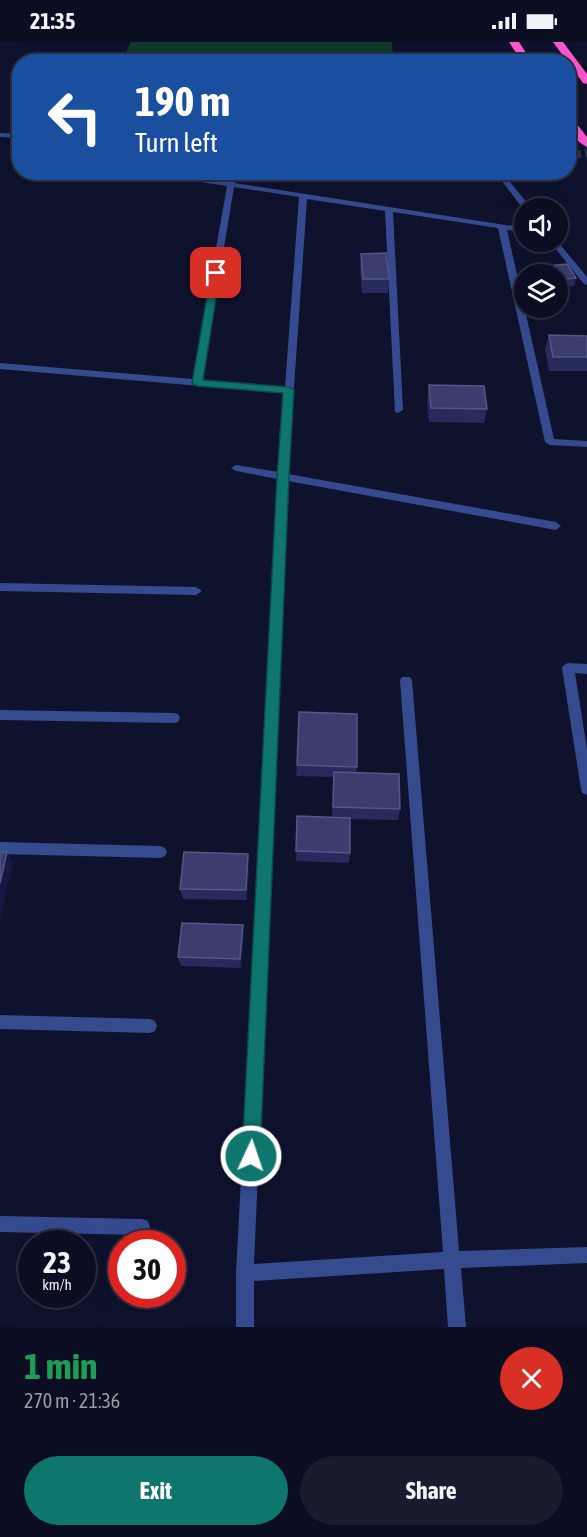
<!DOCTYPE html>
<meta charset="utf-8">
<style>
body{margin:0;font-family:"Asap Condensed",sans-serif;background:#191c2f;color:#f1f3f6;height:100vh;display:flex;flex-direction:column;font-size:22px;white-space:nowrap}
*{box-sizing:border-box;margin:0}
p{font-size:20px;color:#9a9ca5}
.icon{flex:none;width:33px;height:33px;fill:none;stroke:currentColor;stroke-width:2;stroke-linecap:round;stroke-linejoin:round}
.map{position:relative;height:1285px;overflow:hidden}
.side{display:flex;flex-direction:column;background:#0b0e22;flex:1}
.side>*{flex:none}
.guide{position:absolute;left:12px;top:12px;width:564px;height:126px;border-radius:24px;box-shadow:0 6px 24px #0002,0 0 0 2px #2b2e40;background:#1a4fa0;color:#fff;overflow:hidden}
.tools{position:absolute;left:514px;top:156px;display:grid;gap:12px}
.tools a{display:grid;place-items:center;width:54px;height:54px;border-radius:50%;background:#0b0e22;box-shadow:0 6px 24px #0002,0 0 0 2px #2b2e40;font-size:30px}
.speed{position:absolute;left:18px;top:1188px;display:flex;gap:12px;font-size:30px;font-weight:700;text-align:center}
.speed>*{display:grid;place-content:center;width:78px;height:78px;border-radius:50%;background:#0b0e22;box-shadow:0 6px 24px #0002,0 0 0 2px #2b2e40;line-height:1}
.speed small{font-size:15px;font-weight:400}
.speed .limit{border:9px solid #d22;background:#fff;color:#111}
.pin{position:absolute;display:grid;place-items:center;width:51px;height:51px;color:#fff;margin:-26px;border-radius:12px;box-shadow:0 3px 9px #0006}
.me{position:absolute;width:66px;margin:-33px;rotate:3deg;stroke-linejoin:round;filter:drop-shadow(0 0 4px #0008)}
.turn{display:flex;align-items:center;gap:21px;height:126px;padding:0 24px;font-size:27px}
.turn .icon{width:78px;height:78px;stroke-width:2.5}
.turn b{display:block;font-size:42px;line-height:51px}
.round{display:grid;place-items:center;flex:none;width:63px;height:63px;border-radius:32px;background:#191c2f}
.headline{display:flex;align-items:center;justify-content:space-between;height:102px;padding:0 24px}
h1{font-size:36px;font-weight:700;line-height:45px;color:#1e9e55}
.primary-button{display:flex;gap:12px;margin-top:auto;padding:12px 24px}
.primary-button a{flex:1;height:69px;border-radius:36px;background:#0f766e;color:#fff;font-size:24px;font-weight:700;line-height:69px;text-align:center}
.primary-button a+a{background:#191c2f;color:#f1f3f6}
.status{display:flex;justify-content:space-between;align-items:center;height:42px;padding:0 30px;background:#0b0e22;direction:ltr}
.status svg{height:16px;fill:currentColor}
.map>svg:first-child{display:block}
.green{fill:#11382c}
.lines{fill:none;stroke-linecap:round;stroke-linejoin:round}
.street-tunnel{stroke:#2e314c;stroke-width:8;stroke-dasharray:8 4;stroke-linecap:butt}
.street{fill:#364a90;fill-rule:evenodd}
.highway{fill:#ff56d3;fill-rule:evenodd}
.wall{fill:#272a5c}
.shaded-wall{fill:#151842}
.building{fill:#3a3d6e;stroke:#535784;stroke-width:1.5}
.route{fill:#0f766e;stroke:#0a4d48;stroke-width:1.5}
</style>
<div class="status"><b>21:35</b><svg viewBox="0 0 49 12"><path d="M0 12V9h3v3zM5 12V6h3v6zM10 12V3h3v9zM15 12V0h3v12zM26 1h20v11H26zM47 4h2v5h-2z"/></svg></div>
<div class="map">
<svg width="587" height="1285" viewBox="0 0 587 1285">
<rect width="100%" height="100%" fill="#0f122d"/>
<path class="green" d="M131,0h261l1,19h-271z"/>
<g class="lines">
<path class="street-tunnel" d="M573,113l14,-2"/>
<path class="street" d="M0,91l20,1v4l-20,-1z
M576,111v4l-8,1v-4z
M226,130h8l1,11 290,45v4l-18,-2 47,209 33,2v6l-37,-2 -5,-3 -47,-214 -105,-16 10,198 -5,3 -3,-1 -10,-201 -78,-12 -19,275 268,48 5,4 -5,4 -268,-49 -34,783 189,-12 -43,-572 2,-3h8l2,3 47,571 128,-4v16l-126,5 5,59h-18l-4,-58 -190,12v46h-18v-54l42,-794 -42,-8 -5,-3 5,-3 42,7 6,-79 -284,-24v-6l193,16 34,-193 -39,-6 -4,-2 4,-2 39,6zM234,145l65,10 -14,190 -83,-7z
M495,130h7l29,36 -7,2z
M550,200h8l29,35v8l-3,-1z
M0,541l196,4 6,4 -6,4 -196,-4z
M568,621l19,1v10l-12,-1 12,76v46l-5,-2 -1,-4 -19,-121 2,-3z
M0,668l174,3 4,1 2,4 -2,4 -4,1 -174,-3z
M0,800l160,4 5,2 2,4 -2,4 -5,2 -160,-4z
M0,973l150,4 5,2 2,5 -2,5 -5,2 -150,-4z
M0,1174l142,3 6,2 2,6 -2,6 -6,2 -142,-3z"/>
<path class="highway" d="M509,0h10l13,20h-10z
M553,0h10l24,32v10l-4,-1z
M568,75l4,1 15,19v10c-11,-5 -19,-18 -19,-30z"/>
</g>
<path class="wall" d="M361,212l28,25 -1,14h-26l-2,-25z
M537,225l39,11 -2,8 -16,1v-13h-23z
M549,293l38,1v35h-38l-4,-22z
M429,343l58,24 -3,14 -55,-1 -2,-23z
M297,723l60,2 -1,5 44,37 -2,11 -48,-1v34l-1,10 -53,-2 1,-45 35,1 1,-40 -37,-1z
M248,812l1,10 -2,36 -64,-1 -3,-10z
M244,893l-3,33 -60,-2 -3,-9z"/>
<path class="shaded-wall" d="M7,810l6,11 -13,58v-38z
M248,812l1,10 -2,36 -1,-10z
M243,883l1,10 -3,33 -1,-9z"/>
<path class="building" d="M386,211l3,26h-26l-2,-25z
M567,222l9,14 -18,2v-6h-17l-4,-7z
M549,293l38,1v21h-34z
M429,343l55,1 3,23 -56,-1z
M299,670l58,2v53l-60,-2z
M334,730l65,2 1,35 -67,-2z
M297,774l53,2v35l-54,-2z
M0,810h7l-7,31z
M184,810l64,2 -2,36 -66,-1z
M182,881l61,2 -3,34 -62,-2z"/>
<path class="route" d="M216,228l4,3 -17,107 86,7 5,3 -5,87 -29,679 -3,6 -6,3 -7,-3 -2,-6 35,-679 6,-84 -86,-7 -5,-3 19,-110z"/>
</svg>
<div class="tools">
<a><svg class="icon" aria-label="sound" viewBox="0 0 24 24"><path d="M4 9h4l5-4v14l-5-4H4zM17 9q2 3 0 6"/></svg></a>
<a><svg class="icon" aria-label="layers" viewBox="0 0 24 24"><path d="M12 4l9 5-9 5-9-5zM3 14l9 5 9-5"/></svg></a>
</div>
<div class="speed"><div>23<small>km/h</small></div><div class="limit">30</div></div>
<div class="pin" style="left:216px;top:231px;background:#d93025"><svg class="icon" aria-label="arrive" viewBox="0 0 24 24"><path d="M6 21V4h12l-3 4 3 4H6"/></svg></div>
<svg class="me" style="left:251px;top:1114px" viewBox="-20 -20 40 40"><circle r="17" fill="#0f766e" stroke="#fff" stroke-width="3"/><path d="M0-11L8 9 0 5-8 9z" fill="#fff"/></svg>
<div class="guide">
<div class="turn"><svg class="icon" aria-label="left" viewBox="0 0 24 24"><path d="M17 20v-9H6M10 6l-5 5 5 5"/></svg><div><b>190 m</b>Turn left</div></div>
</div>
</div>
<section class="side">
<div class="headline"><div><h1>1 min</h1><p>270 m · 21:36</p></div><a class="round" style="background:#d93025;color:#fff"><svg class="icon" aria-label="close" viewBox="0 0 24 24"><path d="M6 6l12 12M18 6L6 18"/></svg></a></div>
<div class="primary-button"><a>Exit</a><a>Share</a></div>
</section>
